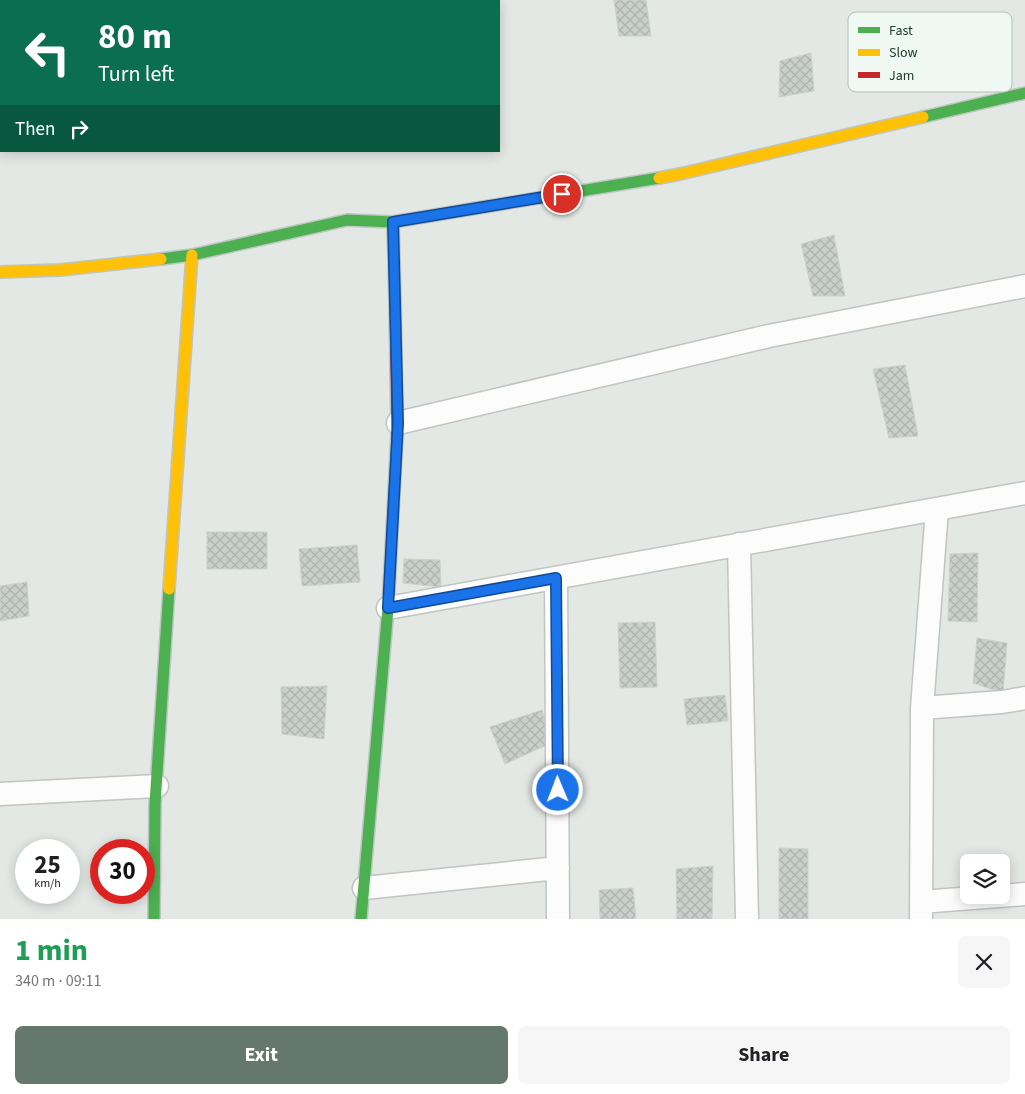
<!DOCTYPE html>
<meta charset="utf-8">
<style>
body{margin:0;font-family:"Source Sans 3",sans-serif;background:#f6f6f6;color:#202124;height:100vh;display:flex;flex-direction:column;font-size:19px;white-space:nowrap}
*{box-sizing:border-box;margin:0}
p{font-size:16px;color:#757577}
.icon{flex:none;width:28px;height:28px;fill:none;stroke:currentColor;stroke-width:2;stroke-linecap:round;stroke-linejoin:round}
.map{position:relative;height:919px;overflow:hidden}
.sheet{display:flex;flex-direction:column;background:#fff;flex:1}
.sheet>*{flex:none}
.banner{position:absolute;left:0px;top:0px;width:500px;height:152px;box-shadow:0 2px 12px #0003;background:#0b6e4f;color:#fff;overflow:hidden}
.buttons{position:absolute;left:960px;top:854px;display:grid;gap:10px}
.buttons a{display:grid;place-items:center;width:50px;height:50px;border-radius:8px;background:#fff;box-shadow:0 2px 12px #0003;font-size:25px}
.speed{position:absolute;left:15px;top:839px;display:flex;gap:10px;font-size:25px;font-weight:700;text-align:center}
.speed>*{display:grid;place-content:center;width:65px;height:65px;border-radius:50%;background:#fff;box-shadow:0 2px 12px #0003;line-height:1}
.speed small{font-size:12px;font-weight:400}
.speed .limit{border:8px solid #d22;background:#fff;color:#111}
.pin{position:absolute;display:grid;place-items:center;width:42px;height:42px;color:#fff;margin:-21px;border:2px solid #fff;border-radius:50%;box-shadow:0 1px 5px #0007}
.me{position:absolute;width:55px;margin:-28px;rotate:359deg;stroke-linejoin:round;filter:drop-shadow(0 0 4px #0008)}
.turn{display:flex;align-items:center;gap:18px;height:105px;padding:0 15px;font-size:22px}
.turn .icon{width:65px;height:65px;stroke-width:2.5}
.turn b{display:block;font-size:35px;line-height:42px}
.then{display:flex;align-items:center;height:48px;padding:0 15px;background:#0003;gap:10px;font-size:19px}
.round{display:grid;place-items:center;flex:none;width:52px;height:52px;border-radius:8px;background:#f6f6f6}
.head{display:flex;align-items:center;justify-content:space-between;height:85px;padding:0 15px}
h1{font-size:30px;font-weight:700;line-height:38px;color:#1e9e55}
.button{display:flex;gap:10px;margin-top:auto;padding:10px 15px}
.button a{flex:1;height:58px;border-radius:8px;background:#647870;color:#fff;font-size:20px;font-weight:700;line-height:58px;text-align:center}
.button a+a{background:#f6f6f6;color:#202124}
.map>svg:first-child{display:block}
.building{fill:url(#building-cross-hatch);stroke:#cbd1ce}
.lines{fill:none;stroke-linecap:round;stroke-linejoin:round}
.street-casing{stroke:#c0c5c2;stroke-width:25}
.fast-casing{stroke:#bec6c2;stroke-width:14}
.slow-casing{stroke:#bec6c2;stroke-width:14}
.jam-casing{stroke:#bec6c2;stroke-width:14}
.street{stroke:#fbfcfb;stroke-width:22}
.fast{stroke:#4caf50;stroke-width:11}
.slow{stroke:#ffc107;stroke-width:11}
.jam{stroke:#c62828;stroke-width:11}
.route-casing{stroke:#114b97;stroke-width:12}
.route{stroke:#1a73e8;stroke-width:9}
.key{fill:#f0f8f3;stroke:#b2c0b9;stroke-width:1}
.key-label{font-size:14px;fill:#203c31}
</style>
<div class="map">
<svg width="1025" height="919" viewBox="0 0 1025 919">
<defs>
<pattern id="building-cross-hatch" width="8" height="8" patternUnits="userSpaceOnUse" patternTransform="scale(1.25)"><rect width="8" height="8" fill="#cacfcc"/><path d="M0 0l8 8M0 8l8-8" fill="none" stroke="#adb3b0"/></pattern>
</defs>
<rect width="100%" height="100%" fill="#e3e8e5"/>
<path class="building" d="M614,0h32l5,36h-32z
M811,53l3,38 -35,6 1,-36z
M834,235l11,61h-32l-12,-52z
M905,365l13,71 -29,2 -16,-69z
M207,532h60v37h-60z
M357,545l3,37 -58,4 -3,-37z
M978,553l-1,69 -29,-1 2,-67z
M404,559l36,1 1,27 -38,-4z
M27,582l2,34 -29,5v-35z
M655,622l2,65 -37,1 -2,-65z
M977,638l30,5 -4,50 -30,-10z
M327,686l-3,53 -42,-5 -1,-47z
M725,695l3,26 -41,4 -3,-26z
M542,710l9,33 -46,21 -15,-37z
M779,848l29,1v70h-29z
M713,866l-1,53h-35l-1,-50z
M633,888l3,31h-36l-1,-29z"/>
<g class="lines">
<defs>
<path id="street" d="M384,1l6,-1
M0,72h1
M398,423l371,-87 256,-50
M739,544l8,375
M556,578l2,341
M388,608l637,-115
M922,708l80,-6 23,-4
M0,794l157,-8
M364,888l194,-20
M921,902l104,-8
M921,919l1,-211 15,-199"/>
<path id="fast" d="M923,117l102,-24
M393,222l2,80
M161,259l31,-4 155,-35 46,2 266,-44
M154,919l1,-115 14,-215
M361,919l27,-311 9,-174"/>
<path id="slow" d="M659,178l21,-4 243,-57
M0,272l60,-2 101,-11
M169,589l23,-334"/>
<path id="jam" d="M395,302l2,132"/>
</defs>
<use href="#street" class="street-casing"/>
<use href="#fast" class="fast-casing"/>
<use href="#slow" class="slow-casing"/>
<use href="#jam" class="jam-casing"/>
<use href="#street" class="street"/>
<use href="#fast" class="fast"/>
<use href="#slow" class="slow"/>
<use href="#jam" class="jam"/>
</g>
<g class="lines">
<defs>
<path id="route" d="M558,790l-2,-212 -168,30 10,-185 -5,-201 169,-28"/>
</defs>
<use href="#route" class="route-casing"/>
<use href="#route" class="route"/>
</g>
<rect x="848" y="12" width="164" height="80" rx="8" class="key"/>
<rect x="858" y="27" width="22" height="6" fill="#4caf50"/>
<rect x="858" y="49" width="22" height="7" fill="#ffc107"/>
<rect x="858" y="72" width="22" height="6" fill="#c62828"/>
<g class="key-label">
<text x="889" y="35">Fast</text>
<text x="889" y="57">Slow</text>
<text x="889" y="80">Jam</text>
</g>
</svg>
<div class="buttons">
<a><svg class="icon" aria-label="layers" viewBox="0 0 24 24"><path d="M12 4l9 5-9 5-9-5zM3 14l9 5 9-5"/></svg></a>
</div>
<div class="speed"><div>25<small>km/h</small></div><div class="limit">30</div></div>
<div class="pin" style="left:562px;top:194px;background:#d93025"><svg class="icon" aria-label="arrive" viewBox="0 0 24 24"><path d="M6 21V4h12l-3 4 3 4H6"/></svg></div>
<svg class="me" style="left:558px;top:790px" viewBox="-20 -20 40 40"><circle r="17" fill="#1a73e8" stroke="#fff" stroke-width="3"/><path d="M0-11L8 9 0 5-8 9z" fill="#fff"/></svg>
<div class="banner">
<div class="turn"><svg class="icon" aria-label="left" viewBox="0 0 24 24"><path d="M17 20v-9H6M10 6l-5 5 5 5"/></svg><div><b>80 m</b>Turn left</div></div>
<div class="then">Then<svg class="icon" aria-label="right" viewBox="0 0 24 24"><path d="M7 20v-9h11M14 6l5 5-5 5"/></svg></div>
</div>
</div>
<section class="sheet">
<div class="head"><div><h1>1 min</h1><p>340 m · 09:11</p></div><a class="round"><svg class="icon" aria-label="close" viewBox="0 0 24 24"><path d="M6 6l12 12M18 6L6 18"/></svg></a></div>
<div class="button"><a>Exit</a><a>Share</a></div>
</section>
